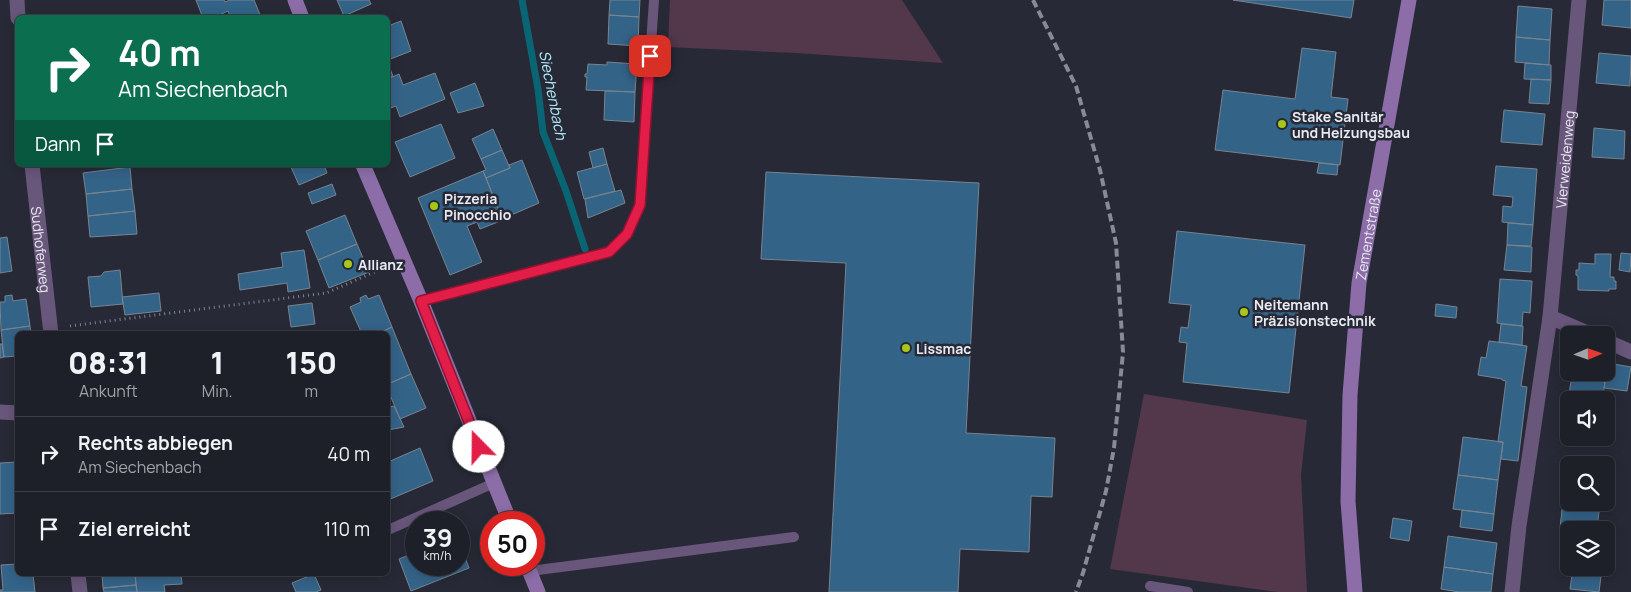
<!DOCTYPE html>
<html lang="de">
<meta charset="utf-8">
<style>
body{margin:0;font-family:Manrope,sans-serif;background:#2a2d34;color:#f1f3f6;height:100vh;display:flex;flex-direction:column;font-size:19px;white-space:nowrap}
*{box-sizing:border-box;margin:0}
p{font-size:16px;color:#a0a3a8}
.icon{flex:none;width:28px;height:28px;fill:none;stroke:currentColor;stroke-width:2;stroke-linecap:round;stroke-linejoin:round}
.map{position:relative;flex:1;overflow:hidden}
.drawer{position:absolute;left:15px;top:331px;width:375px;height:245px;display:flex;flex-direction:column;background:#1d2028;border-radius:8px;box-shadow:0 2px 12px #0003,0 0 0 1px #3b3e45}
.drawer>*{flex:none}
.banner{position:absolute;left:15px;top:15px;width:375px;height:152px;border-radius:8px;box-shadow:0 2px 12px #0003,0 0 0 1px #3b3e45;background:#0b6e4f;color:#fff;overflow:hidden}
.needle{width:32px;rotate:88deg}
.controls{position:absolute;left:1560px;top:326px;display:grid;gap:10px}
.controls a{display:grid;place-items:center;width:55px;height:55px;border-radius:8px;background:#1d2028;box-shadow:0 2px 12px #0003,0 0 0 1px #3b3e45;font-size:25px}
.speed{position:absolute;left:405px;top:511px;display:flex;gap:10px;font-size:25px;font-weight:700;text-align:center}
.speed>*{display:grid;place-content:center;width:65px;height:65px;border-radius:50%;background:#1d2028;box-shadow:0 2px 12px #0003,0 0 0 1px #3b3e45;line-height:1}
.speed small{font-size:12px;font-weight:400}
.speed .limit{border:8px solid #d22;background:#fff;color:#111}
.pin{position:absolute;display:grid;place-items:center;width:42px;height:42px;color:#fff;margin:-21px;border-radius:10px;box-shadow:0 2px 8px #0006}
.me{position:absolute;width:55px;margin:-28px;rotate:338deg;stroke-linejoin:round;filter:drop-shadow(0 0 4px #0008)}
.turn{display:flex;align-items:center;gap:18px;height:105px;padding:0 20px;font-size:22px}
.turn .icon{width:65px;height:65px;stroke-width:2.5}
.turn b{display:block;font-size:35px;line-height:42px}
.then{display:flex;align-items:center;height:48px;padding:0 20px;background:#0003;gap:10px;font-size:19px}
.eta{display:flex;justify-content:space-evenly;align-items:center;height:85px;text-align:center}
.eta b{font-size:30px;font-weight:800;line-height:35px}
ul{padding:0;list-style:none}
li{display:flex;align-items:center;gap:15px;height:75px;padding:0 20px;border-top:1px solid #3b3e45}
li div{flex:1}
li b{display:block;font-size:19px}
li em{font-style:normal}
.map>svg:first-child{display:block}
.green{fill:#53374b}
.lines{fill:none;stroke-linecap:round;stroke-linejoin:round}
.stream{stroke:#096574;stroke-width:7}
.building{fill:#346388;stroke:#778490}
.path{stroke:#81838d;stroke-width:3;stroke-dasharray:1 4;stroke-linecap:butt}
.lane{stroke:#69567b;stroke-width:10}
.street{stroke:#69567b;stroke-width:15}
.secondary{stroke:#8c6da8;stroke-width:15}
.rail{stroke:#888a94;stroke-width:4;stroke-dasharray:8 4;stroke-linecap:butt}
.route-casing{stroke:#92132f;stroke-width:12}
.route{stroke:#e11d48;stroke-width:9}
.poi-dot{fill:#a9c719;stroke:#272a36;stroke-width:2}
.labels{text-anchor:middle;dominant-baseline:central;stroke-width:5;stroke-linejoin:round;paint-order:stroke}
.poi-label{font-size:14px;font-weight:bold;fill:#e8eaf2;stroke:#272a36;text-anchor:start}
.street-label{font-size:14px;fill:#e8eaf2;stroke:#272a36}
.water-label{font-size:15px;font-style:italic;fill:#b1effe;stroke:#272a36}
</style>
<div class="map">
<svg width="1631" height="592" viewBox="0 0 1631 592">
<rect width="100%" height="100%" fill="#272a36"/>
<path class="green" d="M670,0h232l41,63 -147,-10 -128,-6z
M1144,394l163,26 -6,55 6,117h-29l-168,-23z"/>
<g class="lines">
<path class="stream" d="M522,0l16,89 5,43 23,59 19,58"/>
</g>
<path class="building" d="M196,0h28l1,2 5,-2h24l7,17 -30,1 -3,-7 -15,7h-10z
M337,0h32l2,4 -27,12z
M610,0h30l-1,17 -30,-2z
M1233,0h121l-3,18z
M1604,0h27v28l-29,-3z
M1518,6l34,3 -2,31 -34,-3z
M609,15l30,2 -1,29 -30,-2z
M401,21l10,30 -23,9v-34z
M1516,37l34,3 -1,25 -34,-3z
M1302,48l34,4 -5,45 17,2 -8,66 -125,-15 8,-60 72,9z
M1599,53l32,3 -1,30 -34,-3z
M607,62l30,2 -2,28 -49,-2 1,-13h-2v-3h2l1,-10 19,1z
M1525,63l26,2v15l-27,-1z
M388,64l5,12 -5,3z
M435,73l10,26 -45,18 -4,-11 -8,3v-30l11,-5 4,11z
M1531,79l20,1 -2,24 -20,-1z
M475,83l9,23 -26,7 -8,-20z
M605,91l30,1 -1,30 -30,-2z
M1504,110l41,4 -3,31 -41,-3z
M441,124l14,34 -45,19 -15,-35z
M1594,128l31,3 -1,28 -32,-2z
M493,129l9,21 -21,9 -9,-20z
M603,148l4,16 -14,4 -4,-16z
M502,150l8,18 -24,10 -3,-7 3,-1 -5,-11z
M522,160l17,43 -37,16 -16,-41 24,-10 -1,-3z
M1319,163l19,2 -1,10 -20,-2z
M607,164l8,27 -31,8 -7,-27z
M290,165h34l3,8 -28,12z
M1496,166l41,3 -4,56 -31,-3 1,-16 9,1 1,-10 -20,-2z
M130,167l2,22 -46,5 -3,-21z
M483,171l20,49 -23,9 -3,-7 -10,4 15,36 -32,13 -32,-77z
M766,172l213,11 -13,250 89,5 -3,59 -21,-1 -2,56 -69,-3 -2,43h-129l17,-329 -85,-4z
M332,184l4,11 -24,9 -4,-11z
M132,189l3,22 -47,5 -2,-22z
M621,190l4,13 -37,15 -3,-19z
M135,211l2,23 -47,3 -2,-21z
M345,215l12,29 -39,16 -12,-29z
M1508,223l25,2 -2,21 -24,-1z
M1177,231l128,14 -16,148 -106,-11 4,-39 -8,-1 2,-15 7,1 3,-23 -22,-2z
M7,237l5,34 -12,2v-35z
M357,244l12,28 -40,16 -11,-28z
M1507,245l25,2 -1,25 -27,-2z
M304,250l6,38 -22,4 -1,-9 -47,7 -2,-16 45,-7 -2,-14z
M1621,253l10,1 -1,18 -11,-2z
M1595,254h16l-1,23h4v4h2v8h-7v2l-31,-1v-14l-2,-1v-5h3v-7l16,1z
M120,270l3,34 -32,3 -3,-30 13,-1 3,-4z
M1500,279l32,2 -2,32 -7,-1 -1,14 -25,-3z
M159,293l2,18 -36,4 -3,-18z
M12,295l1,6 13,-2 4,27 -29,4 -1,-28h5v-6z
M366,295l2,4 11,-4 13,32 -15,7h-15l-12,-27 11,-5 -1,-4z
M312,303l3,21 -24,3 -3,-21z
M1436,304l21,3 -1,11 -21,-2z
M1501,324l22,2 -1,19 -23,-3z
M30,326l1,8h-13v22l-14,1 -3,-27z
M392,327l19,47 -23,10v-50h-11z
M1489,341l38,5 -6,40 6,1 -9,74 -17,-2 2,-17h-5l8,-61 -4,-1v-1l-24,-4 3,-18 5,1z
M0,344h2l2,13 -4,1z
M1608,363l23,4 -4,24 -23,-3z
M411,374l15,34 -26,11 -12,-29v-6z
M1572,376l33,6 -3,18h-33v23l-5,-1z
M394,406l10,21 -16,3v-23z
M1463,437l40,5 -5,38 -40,-5z
M420,448l13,33 -45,19v-38z
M18,462v51l-18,1v-51z
M1566,474l3,1v27h31l-3,28 -37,-2z
M1458,475l40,5 -4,34 -41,-5z
M1462,510l32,4 -2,17 -32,-4z
M1393,518l19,3 -3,20 -19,-3z
M1448,536l49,7 -4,31 -49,-7z
M459,542l10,26 -58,23 -12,-32 17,-7v13h43z
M1569,559v9h33l-3,24 -29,-3 2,-14h-5z
M18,564v10h15l2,18h-35v-2h3l-2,-25z
M1444,567l49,7 -2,18h-32l-18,-3z
M102,574h33l1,11 -33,3z
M135,574h46l1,10 -18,1 1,7h-28z
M314,574l7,16 -5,2h-20l-4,-9z
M136,585l1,7h-33l-1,-4z"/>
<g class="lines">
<path class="path" d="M70,326l256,-33 60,-26"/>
<path class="lane" d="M421,301l188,-49 18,-18 13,-29 14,-205
M388,530l106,-47
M530,571l264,-34
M1150,586l38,6"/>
<g class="street">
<path d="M17,0l1,18"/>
<path id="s1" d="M32,165l19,169"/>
<path d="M1550,317l42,18"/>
<path d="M1606,341l25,11"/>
<path d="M0,412l18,1"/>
<path d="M78,574l2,18"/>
<path id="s2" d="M1512,592l7,-66 31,-209 29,-317"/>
</g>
<g class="secondary">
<path d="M295,0l7,18"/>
<path d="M363,165l58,136 89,221"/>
<path d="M527,565l11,27"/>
<path id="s3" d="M1355,592l-7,-91 2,-106 9,-112 50,-283"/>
</g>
<path class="rail" d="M1033,0l43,86 24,84 16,73 7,109 -9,96 -8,43 -23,82 -7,19"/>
</g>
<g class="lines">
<defs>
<path id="route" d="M479,447l-58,-146 188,-49 18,-18 13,-29 10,-149"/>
</defs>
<use href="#route" class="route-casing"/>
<use href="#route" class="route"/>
</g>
<g class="poi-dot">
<circle cx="1282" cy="124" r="5"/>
<circle cx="434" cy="206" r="5"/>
<circle cx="348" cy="264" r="5"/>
<circle cx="1244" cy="312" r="5"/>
<circle cx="906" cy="348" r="5"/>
</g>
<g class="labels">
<g class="poi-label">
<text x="1292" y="116">Stake Sanitär<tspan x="1292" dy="16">und Heizungsbau</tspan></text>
<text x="444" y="198">Pizzeria<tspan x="444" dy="16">Pinocchio</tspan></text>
<text x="358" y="264">Allianz</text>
<text x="1254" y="304">Neitemann<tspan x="1254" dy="16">Präzisionstechnik</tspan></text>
<text x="916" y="348">Lissmac</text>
</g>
<g class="street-label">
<text stroke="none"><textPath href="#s2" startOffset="436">Vierweidenweg</textPath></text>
<text stroke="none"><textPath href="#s3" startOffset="359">Zementstraße</textPath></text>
<text stroke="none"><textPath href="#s1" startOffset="85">Sudhoferweg</textPath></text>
</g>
<g class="water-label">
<text transform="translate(553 95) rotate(79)">Siechenbach</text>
</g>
</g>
</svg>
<div class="controls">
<a><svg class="needle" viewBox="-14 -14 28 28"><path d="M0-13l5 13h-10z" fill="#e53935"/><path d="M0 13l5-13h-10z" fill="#a0a3a8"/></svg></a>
<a><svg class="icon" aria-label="sound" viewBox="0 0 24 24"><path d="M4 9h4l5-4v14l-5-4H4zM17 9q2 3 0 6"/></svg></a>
<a><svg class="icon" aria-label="search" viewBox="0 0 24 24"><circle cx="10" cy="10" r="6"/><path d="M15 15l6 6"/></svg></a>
<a><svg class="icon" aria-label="layers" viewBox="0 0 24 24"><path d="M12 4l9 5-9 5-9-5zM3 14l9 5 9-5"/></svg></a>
</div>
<div class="speed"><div>39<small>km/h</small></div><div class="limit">50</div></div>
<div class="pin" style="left:650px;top:56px;background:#d93025"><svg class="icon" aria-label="arrive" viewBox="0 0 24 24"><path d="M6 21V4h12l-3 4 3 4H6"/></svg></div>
<svg class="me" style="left:479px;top:447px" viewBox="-20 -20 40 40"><circle r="19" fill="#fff"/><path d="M0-13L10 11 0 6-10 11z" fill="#e11d48"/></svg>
<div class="banner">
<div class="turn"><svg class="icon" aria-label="right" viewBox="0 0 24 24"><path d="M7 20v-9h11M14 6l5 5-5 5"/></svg><div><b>40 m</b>Am Siechenbach</div></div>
<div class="then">Dann<svg class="icon" aria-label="arrive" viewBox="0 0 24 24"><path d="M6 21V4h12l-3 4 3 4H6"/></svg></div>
</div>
<section class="drawer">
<div class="eta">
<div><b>08:31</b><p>Ankunft</p></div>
<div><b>1</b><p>Min.</p></div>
<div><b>150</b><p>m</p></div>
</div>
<ul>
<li><svg class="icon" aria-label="right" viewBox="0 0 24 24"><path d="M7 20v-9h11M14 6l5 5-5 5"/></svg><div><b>Rechts abbiegen</b><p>Am Siechenbach</p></div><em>40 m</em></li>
<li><svg class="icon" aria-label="arrive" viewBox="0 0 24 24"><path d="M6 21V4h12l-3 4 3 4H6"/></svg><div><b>Ziel erreicht</b></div><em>110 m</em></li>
</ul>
</section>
</div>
